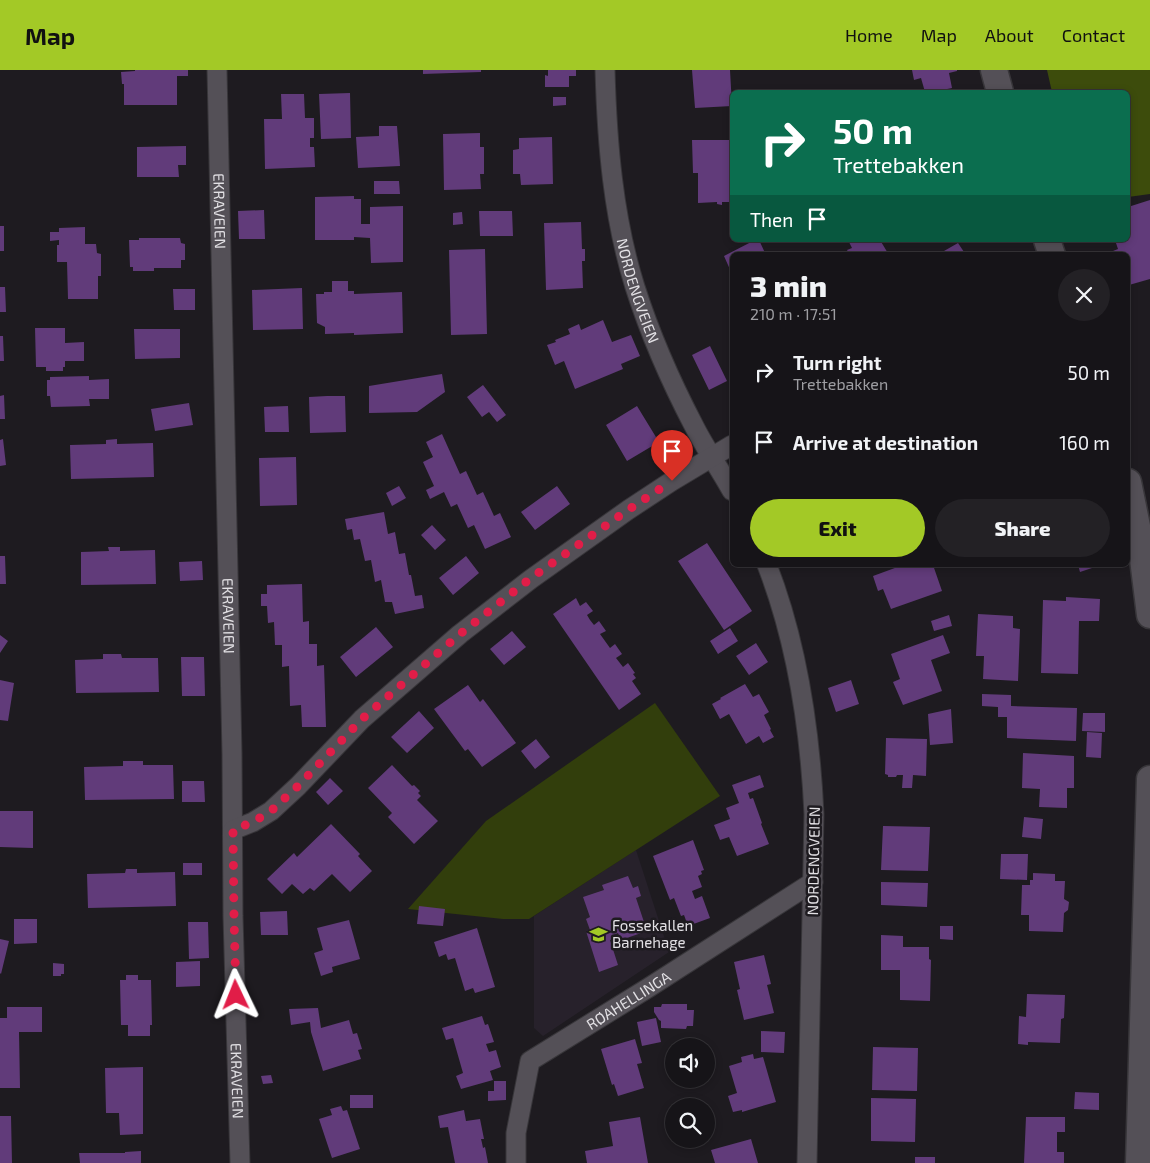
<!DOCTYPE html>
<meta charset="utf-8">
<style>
body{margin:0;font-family:"Exo 2",sans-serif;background:#232125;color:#f1f3f6;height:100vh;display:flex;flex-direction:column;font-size:19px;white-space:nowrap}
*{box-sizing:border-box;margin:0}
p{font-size:16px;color:#9e9ea2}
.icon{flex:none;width:28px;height:28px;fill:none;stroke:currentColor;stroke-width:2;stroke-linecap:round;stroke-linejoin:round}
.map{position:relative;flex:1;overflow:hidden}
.drawer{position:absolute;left:730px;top:182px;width:400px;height:315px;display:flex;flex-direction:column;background:#161418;border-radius:8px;box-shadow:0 2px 8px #0003,0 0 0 1px #353337}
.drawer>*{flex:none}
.hud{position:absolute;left:730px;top:20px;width:400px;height:152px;border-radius:8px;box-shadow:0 2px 8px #0003,0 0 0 1px #353337;background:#0b6e4f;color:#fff;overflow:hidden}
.buttons{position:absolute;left:665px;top:968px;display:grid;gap:10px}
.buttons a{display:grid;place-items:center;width:50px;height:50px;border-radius:50%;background:#161418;box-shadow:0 2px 8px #0003,0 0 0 1px #353337;font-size:25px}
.pin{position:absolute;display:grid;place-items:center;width:42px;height:42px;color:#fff;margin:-51px -21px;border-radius:50% 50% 50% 0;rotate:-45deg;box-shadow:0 0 5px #0007}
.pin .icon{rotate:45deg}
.me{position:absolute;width:55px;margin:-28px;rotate:358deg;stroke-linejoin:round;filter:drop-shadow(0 0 4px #0008)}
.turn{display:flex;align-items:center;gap:18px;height:105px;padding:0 20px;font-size:22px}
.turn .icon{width:65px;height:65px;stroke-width:2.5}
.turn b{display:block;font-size:35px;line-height:42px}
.then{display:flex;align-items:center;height:48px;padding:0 20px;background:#0003;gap:10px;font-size:19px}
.round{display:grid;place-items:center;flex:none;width:52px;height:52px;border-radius:26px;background:#232125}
.headline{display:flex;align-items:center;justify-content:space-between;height:85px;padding:0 20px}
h1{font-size:30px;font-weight:800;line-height:38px}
.primary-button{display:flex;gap:10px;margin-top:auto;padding:10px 20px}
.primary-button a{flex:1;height:58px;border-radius:30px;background:#a3c926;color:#111;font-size:20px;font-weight:800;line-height:58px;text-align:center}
.primary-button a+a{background:#232125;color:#f1f3f6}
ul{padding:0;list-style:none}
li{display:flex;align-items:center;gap:15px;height:70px;padding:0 20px}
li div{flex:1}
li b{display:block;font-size:19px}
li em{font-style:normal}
header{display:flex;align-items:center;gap:30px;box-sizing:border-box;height:70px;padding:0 25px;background:#a3c926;color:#111}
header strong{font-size:24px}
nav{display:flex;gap:28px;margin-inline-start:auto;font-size:18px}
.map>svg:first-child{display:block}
.built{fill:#27212b}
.green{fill:#323e0c}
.forest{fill:#3d4c0c}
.building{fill:#613b7a}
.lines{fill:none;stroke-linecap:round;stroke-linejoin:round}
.minor-casing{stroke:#38363a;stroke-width:21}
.secondary-casing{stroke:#38363a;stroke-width:29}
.minor{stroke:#545057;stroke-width:19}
.secondary{stroke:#545057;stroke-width:26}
.route{stroke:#e11d48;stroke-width:9;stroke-dasharray:0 16.2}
.labels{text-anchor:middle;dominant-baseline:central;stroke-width:5;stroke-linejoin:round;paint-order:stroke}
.street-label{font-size:15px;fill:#e3e1e5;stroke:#1e1b20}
.poi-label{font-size:15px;fill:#e3e1e5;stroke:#1e1b20;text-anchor:start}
</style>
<header>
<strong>Map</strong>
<nav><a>Home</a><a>Map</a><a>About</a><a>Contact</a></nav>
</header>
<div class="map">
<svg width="1150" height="1093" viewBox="0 0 1150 1093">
<rect width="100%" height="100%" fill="#1e1b20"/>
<path class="built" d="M636,780l33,102 -126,84 -9,-8v-112z"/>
<path class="green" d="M655,633l65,93 -191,123h-26l-95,-10 78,-88z"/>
<path class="forest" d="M1047,0h103v124l-22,3v-105h-76z"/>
<path class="building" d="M135,0h53v6h-11v29h-53v-21h-2l-1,-12 14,-1z
M423,0h58v2l-58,2z
M548,0h28v6h-7v11h-24v-12l3,1z
M692,0h38l2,36 -37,2z
M912,0h45v1l-8,2 3,15 -19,4h-8l-4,-14 -7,2z
M350,23l1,45 -30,1 -2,-45z
M281,24h23l1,24h9v20h-4v9h4l1,20 -50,2 -1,-50h18z
M553,27h13v8l-13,1z
M379,56h18l3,40 -42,2 -2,-31 23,-1z
M480,63v14h4v27h-4l1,15 -37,1 -1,-56z
M552,67l1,47 -32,1 -1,-11h-7v-24l6,-1v-11z
M692,70h40v62h-10v3l-5,-1v-2l-19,1v-30h-5z
M186,76v19h-8l1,12h-42v-30z
M374,111h25l1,13h-26z
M354,126v3h7v25h9v-17l33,-1v56l-32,1 -1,-25 -16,-1v3h-39v-43z
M1150,130v79l-21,6 -1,-4v-26h-14l-1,-4 5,-2 -3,-9h13v-33z
M264,140l1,29h-26l-1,-28z
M479,141h33l1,25h-33z
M462,142l1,12 -10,1v-12z
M581,152l1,27h3v12h-3l1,27 -37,2 -2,-67z
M0,156h4v25h-4z
M85,157v17h11l1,9 4,1v22h-3v23h-30l-1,-37h-10v-17h2v-5l-9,1v-9h9v-4z
M139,168h41l1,5 4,1v16h-4v8h-27v3h-21v-4h-3l-1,-27h10z
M755,170h4l7,15h-34v19l-8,-18z
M848,170h32l9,15h-39l-3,-5 5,-2z
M958,173l8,12h-29z
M485,179l2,85 -36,1 -2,-85z
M332,211h16v10h6v3l48,-2 1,41 -49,2v-2l-29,1v-7l-8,-4 -1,-29h8v-2h8z
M0,217h5l1,25h-6z
M302,218l1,41 -50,1 -1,-40z
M173,219h22v21h-21z
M603,250l9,22 19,-7 9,21 -19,8 2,5 -48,20 -11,-28 -9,4 -8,-20 9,-3 -1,-2 15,-6 -2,-5 11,-5 2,6z
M35,258h30v15l19,-1v19h-19v6h-2v4h-17v-4h-10z
M134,259h46v29l-45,1z
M0,266h3l1,25h-4z
M710,276l17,35 -18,9 -17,-35z
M442,304l3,18 -28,20 -48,1v-27z
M89,306v4l20,-1v20h-20l1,7 -39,1 -1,-11h-3v-16h3v-3z
M483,315l23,30 -9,7 -8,-10 -7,5 -15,-20z
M4,325l1,24h-5v-23z
M327,326h18l1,36 -36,1 -1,-36z
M189,333l4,22 -38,6 -4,-22z
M288,336l1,26h-24l-1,-25z
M637,336l22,36 -32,19 -21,-36z
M442,364l18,40 6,-3 11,24 6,-3 11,24 6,-3 11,24 -26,12 -11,-24 -6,3 -11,-24 -6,3 -7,-15 -14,7 -4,-9 8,-4 -11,-24 10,-5 -7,-15z
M3,369l3,26 -6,1v-26z
M117,369v5l36,-1 1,34 -83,2 -1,-34 36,-1v-4z
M296,387l1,48 -37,1 -1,-48z
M399,416l7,12 -14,8 -6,-13z
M557,416l13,18 -35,26 -14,-18z
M384,442l4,22 7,-2 4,22 6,-1 4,22h2l4,21 7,-1 2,13 -29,6 -3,-12h-7l-4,-22 -6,2 -4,-22 -6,1 -5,-22 -6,1 -2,-11 -5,1 -2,-11z
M432,455l14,15 -11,10 -14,-15z
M707,473l45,68 -28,19 -46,-69z
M108,477h12v4l35,-1 1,34 -75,1v-33l28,-1z
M0,486h5l1,28h-6z
M466,486l13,17 -26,22 -14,-17z
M202,491l1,19 -23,1 -1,-19z
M903,495h30l9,26 -51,18 -8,-20 -5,2 -5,-15z
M1078,495h23l-21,7z
M302,514l1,38 6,-1v23h8v22l7,-1 2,62h-24l-1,-22 -11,1 -1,-40 -7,1v-22h-7l-1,-23 -6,1 -1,-17h-6v-12h6v-9z
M1066,527l34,2 -1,22h-20l-1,53 -37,-1 2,-73 23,1z
M576,528l4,8 6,-4 7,9 -6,4 3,5 4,5 5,-4 7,10 -6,3 10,14 5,-4 7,10 -6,4 7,9 5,-4 7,10 -2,1 3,4 -4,3 9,13 -22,16 -66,-96z
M978,544l35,2v12l7,1 -2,52 -35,-2 1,-23h-8z
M949,545l3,11 -18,5 -3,-10z
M376,557l17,20 -37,30 -16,-20z
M730,558l8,13 -20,13 -8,-13z
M512,561l14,16 -22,18 -14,-16z
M0,565l8,6 -8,12z
M943,565l7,18 -19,7 11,31 -39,14 -10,-23 7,-3 -9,-25z
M756,573l12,19 -19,13 -13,-19z
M103,584h18l1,4h36l1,34 -83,1 -1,-33 28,-1z
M181,587h23l1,39h-23z
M0,610l14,3 -6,38 -8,-1z
M851,610l8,24 -23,8 -8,-24z
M745,614l8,13 6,-3 10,18 -5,3 7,14 -1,1 4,7 -11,6 -4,-7 -13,8 -17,-30 -9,5 -8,-15 9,-5 -1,-1z
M468,615l12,17 3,-3 33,44 -34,24 -14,-18 -3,2 -31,-42z
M982,624l29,1v11l66,2 -1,33 -69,-3v-21h-9v-10l-16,-1z
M951,639l2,34 -23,2 -2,-31z
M419,641l15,17 -27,25 -16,-16z
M1083,643h22v19l-23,-1z
M1087,662l15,1 -1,25 -15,-1z
M886,668l41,1 -1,37 -13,-1 -1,13h-10l1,-13h-6l-1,2h-8v-2l-3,-1z
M536,669l14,18 -15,12 -14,-18z
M1023,683l51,3v32h-7v20l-28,-1 1,-18 -18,-1z
M123,691h20v4h30l1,34 -89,1 -1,-33 39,-1z
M392,695l20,21 2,-1 6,6 -2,2 3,3 -4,4 21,21 -24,23 -26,-27 4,-4 -24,-25z
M760,705l4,12 -16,6 2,6 3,-1 9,25 -1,1 8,20 -32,12 -8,-19 -9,3 -6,-15 16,-6 -4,-11 13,-5 -7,-18z
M330,708l13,13 -15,14 -12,-13z
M182,711h22l1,21h-23z
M0,741h33v37l-33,-1z
M1024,747l19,2 -2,20 -19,-2z
M331,754l29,30 -2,2 14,15 -22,21 -18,-18 -18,17 -4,-3 -7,6 -11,-10 -10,10 -15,-15 27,-26 3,4z
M883,756l47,1 -2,44 -47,-1z
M693,770l11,30 -3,1 1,3 -4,2 4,11 -10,4 3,8 7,-3 8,22 -22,8 -4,-11 -3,1 -7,-18 -4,2 -17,-44z
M1001,784h27l-1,26 -27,-1z
M183,793h19v12h-19z
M126,799h11v4l38,-1 1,34 -88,2 -1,-34 38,-1z
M1033,803l22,1v7h10l-1,18 5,3 -1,8 -4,3 -1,19 -34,-1v-16h-8l1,-30h8v-5h3z
M628,806l5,12 5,-2 3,10 -5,2 11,33 -26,9 -3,-7 -5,2 2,4 -5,1 8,25 -19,7 -13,-41 4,-1 -4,-11 4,-2 -7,-20 21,-7 -2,-5z
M881,812l47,1 -1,24 -46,-2z
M419,836l26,3 -2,17 -26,-2z
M287,841l1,24h-27l-1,-23z
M14,849h23v24l-23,1z
M349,850l11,39 -28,8 1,5 -12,4 -7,-23 9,-3 -6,-22z
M188,852h20l1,36 -20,1z
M940,856h13v14l-13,-1z
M477,858l18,59 -20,6 -2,-5 -8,3 -10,-33 -7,2 -2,-6 -7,3 -5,-15z
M881,865l22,1v11h26v12l2,1 -1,41 -30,-1v-30h-19z
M0,869l9,2 -8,33 -1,-1z
M764,885l7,29 -4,1 7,28 -30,7 -7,-30 3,-1 -6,-27z
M200,891v25l-24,1v-25z
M53,893l11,1v10h-3v2h-8z
M126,905h12v5h13l1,45h-2v11h-22v-11h-7l-1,-45h6z
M1027,924l38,1 -1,23 -3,1 -1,24 -32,-1v3l-10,-1 1,-28 7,1z
M662,934h25v6h7l-1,16h-6l-1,3 -25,-1v-7l-2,-1 -5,-8v-5h7z
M7,937h35v25h-23l1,56h-20v-70h7z
M318,938l3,20 28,-8 4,14 4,-1 5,16 -4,1 3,9 -38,12 -12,-39 -1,-10 -19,3 -2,-16z
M482,946l3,9 3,-1 6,18 -8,2 3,8 7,-2 5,17 -11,4 3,9 -32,9 -5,-13 7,-3 -10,-35 -7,2 -4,-12z
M656,948l5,24 -19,4 -5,-24z
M761,961l24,1 -1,21 -23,-1z
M635,969l7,24 -5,1 7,24 -26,8 -4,-12 -2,1 -11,-36z
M873,977l45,1 -1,43 -45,-1z
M753,984l1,5 9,-2 13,45 -34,10v-2l-9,2 -5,-16 9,-3 -8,-27 13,-4 -1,-5z
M143,997v67l-23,1 -1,-22h-13l-1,-45z
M271,1005l2,8 -10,1 -2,-8z
M494,1011h12v19l-18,1v-10h6z
M1075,1022l24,1v17l-25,-1z
M350,1025h23v13h-23z
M871,1028l45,1 -1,43 -44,-1z
M341,1036l2,5 4,-1 13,39 -28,9 -13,-39 13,-4 -2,-6z
M464,1040l2,11 14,-2 4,20h-3l1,4 1,5 2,-1 3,16h-33l-7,-36 -8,1 -2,-12z
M0,1046h11l1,47h-12z
M640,1047l8,46h-61l-2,-12 28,-5 -4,-24z
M1026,1047h39v15h-8v20h7v11h-40z
M751,1069l7,24h-43l-4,-13z
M141,1081v12h-61l-1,-10h46v-1z
M915,1087h20v6h-20z"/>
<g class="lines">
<defs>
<g id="minor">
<path id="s1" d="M217,0l15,684 1,162 7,247"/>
<path id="s2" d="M605,0c2,72 8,147 30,217 15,47 36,95 59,139 11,22 26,43 38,65"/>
<path d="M767,495c31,80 43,164 47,249l-7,349"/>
<path d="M233,760l20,-8 18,-11 27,-25 64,-67 98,-85 71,-55 97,-69 44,-29 60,-36"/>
<path id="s3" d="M516,1093v-30l14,-72 118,-73 165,-106"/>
</g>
<path id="secondary" d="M994,0l6,22
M1047,170l5,15
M1128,412l14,69 8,64
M1139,1093l11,-384"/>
</defs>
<use href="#minor" class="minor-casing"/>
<use href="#secondary" class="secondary-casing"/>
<use href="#minor" class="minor"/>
<use href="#secondary" class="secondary"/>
</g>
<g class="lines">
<path class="route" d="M236,925l-2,-79 -1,-86 20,-8 18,-11 27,-25 64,-67 98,-85 71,-56 97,-68 44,-29"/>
</g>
<defs>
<symbol id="school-bare" viewBox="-9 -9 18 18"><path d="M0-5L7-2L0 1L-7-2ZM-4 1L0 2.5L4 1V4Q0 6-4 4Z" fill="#a3c926" stroke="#1e1b20" stroke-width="2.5" paint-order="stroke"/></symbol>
</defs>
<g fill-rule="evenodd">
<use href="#school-bare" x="586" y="852" width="25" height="25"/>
</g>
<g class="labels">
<g class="street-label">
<text stroke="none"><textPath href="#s1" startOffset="141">EKRAVEIEN</textPath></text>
<text stroke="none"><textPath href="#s2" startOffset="224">NORDENGVEIEN</textPath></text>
<text stroke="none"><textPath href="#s1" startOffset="546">EKRAVEIEN</textPath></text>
<text transform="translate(813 791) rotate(-89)">NORDENGVEIEN</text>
<text stroke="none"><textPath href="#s3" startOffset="219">RØAHELLINGA</textPath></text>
<text stroke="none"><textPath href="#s1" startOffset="1011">EKRAVEIEN</textPath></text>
</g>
<g class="poi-label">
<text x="612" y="855">Fossekallen<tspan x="612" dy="17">Barnehage</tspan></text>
</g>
</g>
</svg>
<div class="buttons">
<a><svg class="icon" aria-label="sound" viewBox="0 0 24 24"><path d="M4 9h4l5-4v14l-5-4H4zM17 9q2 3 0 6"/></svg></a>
<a><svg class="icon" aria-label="search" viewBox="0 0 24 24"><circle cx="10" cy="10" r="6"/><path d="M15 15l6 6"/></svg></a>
</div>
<div class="pin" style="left:672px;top:411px;background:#d93025"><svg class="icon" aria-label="arrive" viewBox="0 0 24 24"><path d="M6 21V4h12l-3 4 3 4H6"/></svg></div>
<svg class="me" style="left:236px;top:925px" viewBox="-20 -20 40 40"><path d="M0-17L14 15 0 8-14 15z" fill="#e11d48" stroke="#fff" stroke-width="4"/></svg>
<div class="hud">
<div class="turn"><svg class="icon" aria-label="right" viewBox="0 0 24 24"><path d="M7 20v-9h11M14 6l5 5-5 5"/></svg><div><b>50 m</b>Trettebakken</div></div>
<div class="then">Then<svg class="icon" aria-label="arrive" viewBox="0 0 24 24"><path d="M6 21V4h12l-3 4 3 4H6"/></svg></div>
</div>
<section class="drawer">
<div class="headline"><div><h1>3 min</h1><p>210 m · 17:51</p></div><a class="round"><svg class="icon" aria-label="close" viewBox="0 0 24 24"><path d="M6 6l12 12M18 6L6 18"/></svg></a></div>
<ul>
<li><svg class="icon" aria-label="right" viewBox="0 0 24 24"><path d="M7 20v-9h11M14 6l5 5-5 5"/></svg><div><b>Turn right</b><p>Trettebakken</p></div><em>50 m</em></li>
<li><svg class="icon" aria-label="arrive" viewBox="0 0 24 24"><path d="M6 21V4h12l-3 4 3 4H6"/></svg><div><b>Arrive at destination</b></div><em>160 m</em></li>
</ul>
<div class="primary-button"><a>Exit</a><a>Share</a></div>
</section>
</div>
